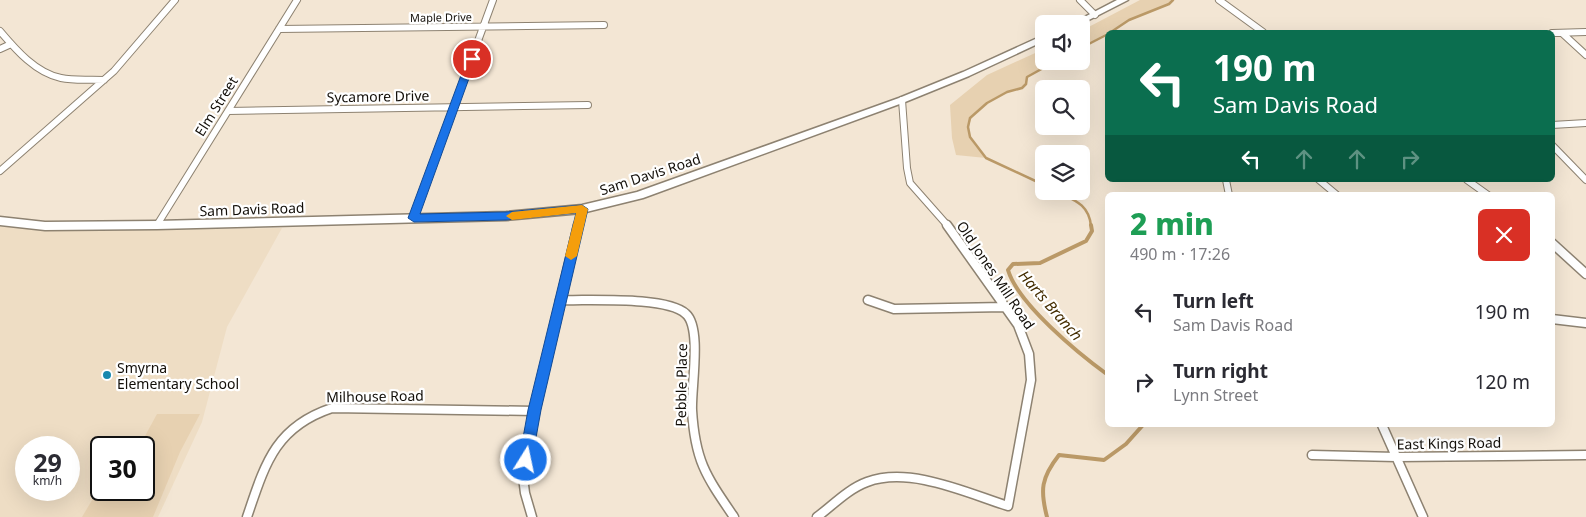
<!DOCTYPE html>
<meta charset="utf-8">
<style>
body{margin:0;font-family:"Noto Sans",sans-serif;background:#f7f7f7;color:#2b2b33;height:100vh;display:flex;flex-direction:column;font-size:19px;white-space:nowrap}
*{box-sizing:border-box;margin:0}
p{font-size:16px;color:#7c7c81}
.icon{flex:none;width:28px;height:28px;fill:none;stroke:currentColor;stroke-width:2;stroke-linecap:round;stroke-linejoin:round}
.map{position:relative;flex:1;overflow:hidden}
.details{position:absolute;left:1105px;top:192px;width:450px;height:235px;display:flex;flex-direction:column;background:#fff;border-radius:8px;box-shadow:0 5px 20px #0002}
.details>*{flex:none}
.guide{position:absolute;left:1105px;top:30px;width:450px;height:152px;border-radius:8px;box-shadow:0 5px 20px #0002;background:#0b6e4f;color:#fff;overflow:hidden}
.buttons{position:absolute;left:1035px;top:15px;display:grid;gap:10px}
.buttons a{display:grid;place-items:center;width:55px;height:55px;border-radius:8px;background:#fff;box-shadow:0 5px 20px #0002;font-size:25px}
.speed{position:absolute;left:15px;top:436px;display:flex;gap:10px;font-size:25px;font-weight:700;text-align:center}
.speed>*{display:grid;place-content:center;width:65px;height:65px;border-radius:50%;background:#fff;box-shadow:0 5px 20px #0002;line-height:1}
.speed small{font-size:12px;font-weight:400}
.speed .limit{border:2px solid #111;border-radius:8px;background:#fff;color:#111}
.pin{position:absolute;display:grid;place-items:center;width:42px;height:42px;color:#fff;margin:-21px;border:2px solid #fff;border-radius:50%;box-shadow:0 1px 5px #0007}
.me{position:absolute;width:55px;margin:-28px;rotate:10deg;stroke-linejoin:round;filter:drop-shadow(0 0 4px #0008)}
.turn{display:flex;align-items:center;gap:18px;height:105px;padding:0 25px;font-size:22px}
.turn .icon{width:65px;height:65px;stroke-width:2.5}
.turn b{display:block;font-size:35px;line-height:42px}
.lanes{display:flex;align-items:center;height:48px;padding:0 25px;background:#0003;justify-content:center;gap:25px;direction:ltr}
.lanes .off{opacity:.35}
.round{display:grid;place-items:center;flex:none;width:52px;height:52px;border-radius:8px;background:#f7f7f7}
.head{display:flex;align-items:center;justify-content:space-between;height:85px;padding:0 25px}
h1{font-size:30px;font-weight:800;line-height:38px;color:#1e9e55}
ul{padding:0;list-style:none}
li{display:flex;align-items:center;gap:15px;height:70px;padding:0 25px}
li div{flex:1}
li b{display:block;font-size:19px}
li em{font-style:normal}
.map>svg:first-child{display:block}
.built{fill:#eeddc4;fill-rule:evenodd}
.green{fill:#e7d1b1}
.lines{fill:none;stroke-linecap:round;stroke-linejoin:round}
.stream-far1{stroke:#ba9967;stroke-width:2.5}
.stream{stroke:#ba9967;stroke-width:4}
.street-far1-casing{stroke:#8d8271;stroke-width:8}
.street-casing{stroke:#8d8271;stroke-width:11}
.secondary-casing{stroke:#8d8271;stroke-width:3}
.street-far1{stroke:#fff;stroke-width:6}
.street{stroke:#fff;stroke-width:8}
.secondary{fill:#fff;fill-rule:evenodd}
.route{fill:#1a73e8;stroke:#114b97}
.slow{fill:#f59e0b}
.poi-dot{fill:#1788ae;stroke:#fff;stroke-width:2}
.labels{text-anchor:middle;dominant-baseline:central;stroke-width:4.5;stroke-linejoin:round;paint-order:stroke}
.far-street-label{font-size:11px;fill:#120e08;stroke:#fff}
.street-label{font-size:14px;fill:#120e08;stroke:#fff}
.poi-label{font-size:14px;fill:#120e08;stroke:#fff;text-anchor:start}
.water-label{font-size:15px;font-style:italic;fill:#442d01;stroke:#fff}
</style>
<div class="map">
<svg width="1586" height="517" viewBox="0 0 1586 517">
<rect width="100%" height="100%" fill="#f3e6d4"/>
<path class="built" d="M0,226l64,5 218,-3 -55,99 -25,95 -44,95h-158zM26,448h43v42h-43zM101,448h43v42h-43z"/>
<path class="green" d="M1140,0h33l-4,4 -40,16 -48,28v-17z
M1044,49v12h12l-29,16c-1,12 -9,11 -19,15 -18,6 -45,23 -38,44 2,8 11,16 16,22l-30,-3 -4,-17 -2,-33 37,-30z
M157,414h43l-20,38 -27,65h-71l19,-32v5h43v-42l-28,-1h23z"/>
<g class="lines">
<path class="stream-far1" d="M1111,32l18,-12 40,-16 4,-4
M1081,48l27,-14
M1044,185l-58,-27 -16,-21 -2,-10 2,-9 17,-15 20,-11 15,-4 4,-4 1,-7 29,-16
M1056,191c18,9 33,13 35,35"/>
<path class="stream" d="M1091,225l1,6 -6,10 -46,22 -27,1 -5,6c10,34 71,84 100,105
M1047,517c-7,-27 -6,-39 12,-62l45,5 22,-16 17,-19"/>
<defs>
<path id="street-far1" d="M1080,0l15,15
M1219,0l44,32
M279,29l325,-4
M0,31c16,19 36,42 61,47 14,3 29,1 43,2
M1552,33l34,-1
M1562,33l24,22
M0,49l11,-5
M902,100l5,68 3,15 38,43
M228,111l360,-6
M1552,125l34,-2
M1552,145l34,35
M0,171l114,-100 61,-71
M1226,180l3,15
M1319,180l18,15
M1467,180l21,15
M413,218l80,-218
M157,225l140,-225
M578,226l4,-17"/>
<path id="street" d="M1552,243l34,31
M560,300c28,1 107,-4 126,14 16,14 5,74 6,96 3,51 14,66 42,107
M868,300l26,9 111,-2
M1552,319l34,4
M1382,425l41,92
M1312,455l84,2 190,-2
M247,517c18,-53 28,-90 85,-109l203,3
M532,517l-7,-24 -2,-16 12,-66 43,-186
M817,517c16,-12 31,-28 50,-35 43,-16 100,11 141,24l23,-126 -2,-26 -11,-29 -71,-100"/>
<path id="secondary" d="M1117,0h11l-47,24h-10z
M1044,35v6l-75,35 -64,26 -262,96 -61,15 -76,7 -349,9 -112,1 -45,-5v-8l45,5 112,-1 349,-9 76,-7 55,-13 262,-94 64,-26z"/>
</defs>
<use href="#street-far1" class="street-far1-casing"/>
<use href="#street" class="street-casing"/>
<use href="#secondary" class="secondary-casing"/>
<use href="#street-far1" class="street-far1"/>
<use href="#street" class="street"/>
<use href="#secondary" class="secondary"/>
</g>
<path class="route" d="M472,56l4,3 -56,155 86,-2 76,-7 6,4 -47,201 -9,50 -2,4 -4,2 -5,-2 -2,-4 9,-50 48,-197 -70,7 -92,2 -6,-4 59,-159z"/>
<path class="slow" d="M582,205l6,4 -11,47 -6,4 -6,-4 11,-43 -64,7 -6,-4 6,-4z"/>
<circle class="poi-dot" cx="107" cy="375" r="5"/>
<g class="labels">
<g class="far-street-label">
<text transform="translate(441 17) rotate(-1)">Maple Drive</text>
</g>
<g class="street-label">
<text transform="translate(378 96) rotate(-1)">Sycamore Drive</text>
<text transform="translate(216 106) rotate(-58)">Elm Street</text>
<text transform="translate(650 174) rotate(-18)">Sam Davis Road</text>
<text transform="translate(252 209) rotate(-2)">Sam Davis Road</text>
<text transform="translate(996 275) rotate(56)">Old Jones Mill Road</text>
<text transform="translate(681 385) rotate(-89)">Pebble Place</text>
<text transform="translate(375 396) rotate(-1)">Milhouse Road</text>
<text transform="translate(1449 443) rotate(-1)">East Kings Road</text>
</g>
<g class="poi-label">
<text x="117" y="367">Smyrna<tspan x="117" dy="16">Elementary School</tspan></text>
</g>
<g class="water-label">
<text transform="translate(1051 305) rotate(49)">Harts Branch</text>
</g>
</g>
</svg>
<div class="buttons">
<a><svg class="icon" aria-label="sound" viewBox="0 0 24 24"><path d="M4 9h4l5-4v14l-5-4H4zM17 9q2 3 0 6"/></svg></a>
<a><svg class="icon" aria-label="search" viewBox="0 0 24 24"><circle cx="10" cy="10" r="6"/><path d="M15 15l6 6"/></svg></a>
<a><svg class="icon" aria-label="layers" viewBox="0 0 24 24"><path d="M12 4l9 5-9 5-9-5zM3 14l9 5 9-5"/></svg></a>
</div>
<div class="speed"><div>29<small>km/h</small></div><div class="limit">30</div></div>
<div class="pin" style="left:472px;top:59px;background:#d93025"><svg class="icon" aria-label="arrive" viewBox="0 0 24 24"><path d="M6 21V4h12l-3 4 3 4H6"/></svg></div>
<svg class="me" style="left:526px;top:460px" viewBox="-20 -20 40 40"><circle r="17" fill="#1a73e8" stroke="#fff" stroke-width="3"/><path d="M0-11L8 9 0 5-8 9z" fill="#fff"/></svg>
<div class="guide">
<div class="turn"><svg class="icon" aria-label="left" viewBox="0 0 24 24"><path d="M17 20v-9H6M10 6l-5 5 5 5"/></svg><div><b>190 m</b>Sam Davis Road</div></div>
<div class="lanes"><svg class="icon" aria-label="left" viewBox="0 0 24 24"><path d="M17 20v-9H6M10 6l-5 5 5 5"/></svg><svg class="icon off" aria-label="ahead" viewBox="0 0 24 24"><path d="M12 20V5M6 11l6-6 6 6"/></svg><svg class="icon off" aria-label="ahead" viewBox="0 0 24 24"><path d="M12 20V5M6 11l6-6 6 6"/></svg><svg class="icon off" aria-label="right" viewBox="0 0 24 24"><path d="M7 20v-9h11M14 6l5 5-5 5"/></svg></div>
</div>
<section class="details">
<div class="head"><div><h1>2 min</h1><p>490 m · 17:26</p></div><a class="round" style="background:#d93025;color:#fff"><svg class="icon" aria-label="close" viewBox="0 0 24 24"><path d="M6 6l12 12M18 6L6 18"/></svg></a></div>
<ul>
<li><svg class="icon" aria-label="left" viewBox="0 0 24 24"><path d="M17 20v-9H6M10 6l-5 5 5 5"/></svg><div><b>Turn left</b><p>Sam Davis Road</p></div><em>190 m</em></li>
<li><svg class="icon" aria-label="right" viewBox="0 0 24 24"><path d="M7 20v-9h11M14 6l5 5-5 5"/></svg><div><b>Turn right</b><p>Lynn Street</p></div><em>120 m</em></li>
</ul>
</section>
</div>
